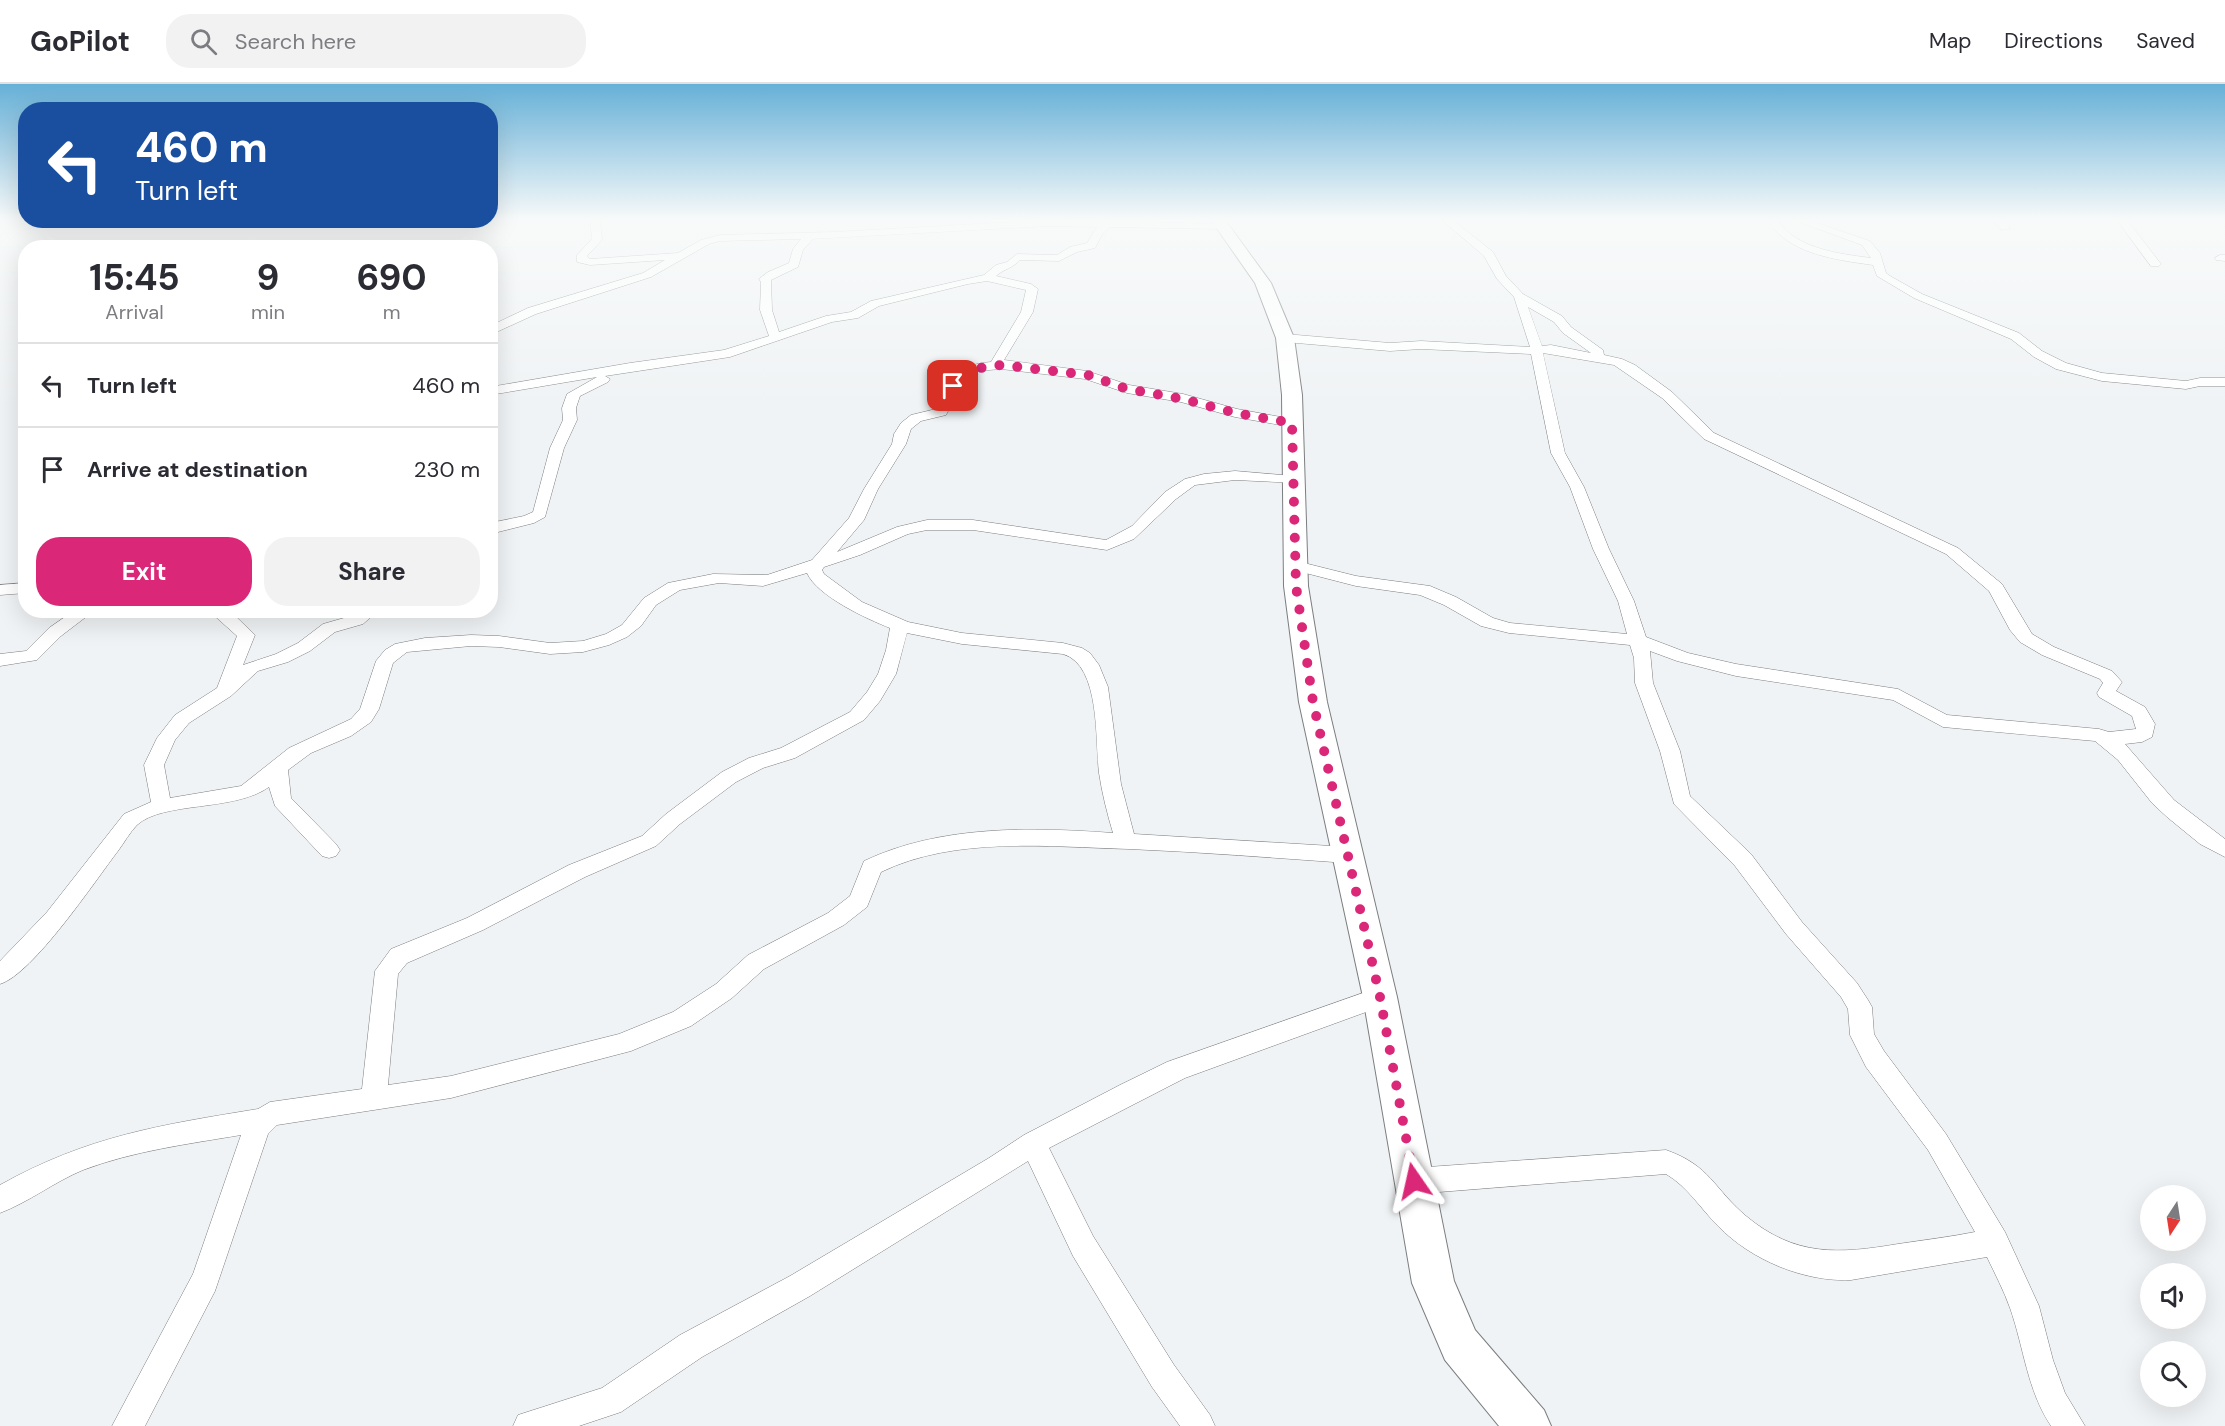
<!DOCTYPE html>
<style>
body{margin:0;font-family:"DM Sans",sans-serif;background:#f2f2f3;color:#2b2b33;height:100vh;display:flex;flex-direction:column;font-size:22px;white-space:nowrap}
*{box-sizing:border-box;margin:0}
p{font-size:20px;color:#7c7c81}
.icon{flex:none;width:33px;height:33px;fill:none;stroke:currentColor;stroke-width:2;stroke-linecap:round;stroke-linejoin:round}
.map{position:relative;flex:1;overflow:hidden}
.sheet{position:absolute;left:18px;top:156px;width:480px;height:378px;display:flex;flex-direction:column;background:#fff;border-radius:24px;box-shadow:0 6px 24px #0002}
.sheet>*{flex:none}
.guide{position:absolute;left:18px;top:18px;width:480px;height:126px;border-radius:24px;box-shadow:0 6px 24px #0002;background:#1a4fa0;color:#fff;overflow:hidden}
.needle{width:39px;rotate:192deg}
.controls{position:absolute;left:2140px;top:1101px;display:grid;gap:12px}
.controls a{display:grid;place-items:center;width:66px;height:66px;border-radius:50%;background:#fff;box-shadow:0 6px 24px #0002;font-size:30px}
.pin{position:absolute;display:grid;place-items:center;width:51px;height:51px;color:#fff;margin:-26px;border-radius:12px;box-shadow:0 3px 9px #0006}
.me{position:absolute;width:66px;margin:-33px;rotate:349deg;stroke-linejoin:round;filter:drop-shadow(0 0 4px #0008)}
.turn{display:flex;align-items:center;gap:21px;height:126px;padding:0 18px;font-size:27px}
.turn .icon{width:78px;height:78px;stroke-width:2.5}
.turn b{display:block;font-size:42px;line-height:51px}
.eta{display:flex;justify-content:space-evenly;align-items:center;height:102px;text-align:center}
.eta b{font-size:36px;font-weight:700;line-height:42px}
.primary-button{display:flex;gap:12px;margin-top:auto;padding:12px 18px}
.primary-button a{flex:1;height:69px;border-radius:24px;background:#db2777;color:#fff;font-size:24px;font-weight:700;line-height:69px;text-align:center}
.primary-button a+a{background:#f2f2f3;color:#2b2b33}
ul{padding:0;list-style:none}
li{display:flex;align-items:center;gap:18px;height:84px;padding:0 18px;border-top:2px solid #e1e1e2}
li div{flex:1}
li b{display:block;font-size:22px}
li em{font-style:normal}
header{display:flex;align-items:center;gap:36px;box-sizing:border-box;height:84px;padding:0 30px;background:#fff;border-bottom:2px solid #e1e1e2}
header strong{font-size:28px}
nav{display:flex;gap:33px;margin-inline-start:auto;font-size:21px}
.search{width:420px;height:54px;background:#f2f2f3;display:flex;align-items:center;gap:15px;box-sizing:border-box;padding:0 21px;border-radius:24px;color:#7c7c81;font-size:22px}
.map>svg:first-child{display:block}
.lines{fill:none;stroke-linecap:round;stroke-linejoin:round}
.street-casing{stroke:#7b7e7f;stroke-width:1}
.secondary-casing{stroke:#7b7e7f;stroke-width:2}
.street{fill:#fff;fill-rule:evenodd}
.secondary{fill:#fff;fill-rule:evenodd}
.route{stroke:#db2777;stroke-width:10;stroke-dasharray:0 18}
</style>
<header>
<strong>GoPilot</strong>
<div class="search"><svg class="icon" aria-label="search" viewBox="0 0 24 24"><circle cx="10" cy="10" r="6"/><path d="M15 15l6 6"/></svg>Search here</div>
<nav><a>Map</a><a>Directions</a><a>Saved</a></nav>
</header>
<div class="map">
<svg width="2225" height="1342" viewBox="0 0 2225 1342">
<rect width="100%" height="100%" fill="#f0f3f5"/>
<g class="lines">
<defs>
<path id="street" d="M590,136h10l2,20 -15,16 3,3 88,-6 23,-13 19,-5 114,-3 214,-12 177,4 1,2 -5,3 -111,-2 -7,6 -8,15 -18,4 -18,9 -39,-1c-7,8 -16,9 -24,16l35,8 7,5 -5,23 -29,48 83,11 42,14 54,9 54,15 60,11 2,3 -2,3 -5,1 -57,-10 -54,-15 -54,-9 -42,-14 -84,-10 -24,2 -12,6 -19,38 -25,6 -10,8 -5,15 -28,45 -14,31 -27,32 60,-25 30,-7h46l133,20 26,-14 33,-34 20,-13 19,-5 31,-3 59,5 7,4 -2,3 -64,-3 -40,5 -19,14 -42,40 -27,11 -134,-20h-46l-19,4 -48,21 -36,12 -2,3 2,4 38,28 46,20 54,11 101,10 19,5 8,5 9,12 9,22 13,97 13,50 214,13 8,2 3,6 -3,6 -8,2c-73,-5 -146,-11 -219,-14 -80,-2 -174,-13 -248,23l-14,35 -23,18 -80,44 -32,29 -41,28 -60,25 -180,47 -174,27 -9,9 -53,157 -70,135h-33l81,-152 48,-139c-53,9 -108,16 -158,35 -29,12 -54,32 -83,43v-28c88,-49 160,-60 258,-76l12,-7 92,-13 13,-118 16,-22 76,-31 102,-53 73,-29 24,-22 56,-42 27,-14 32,-10 69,-36 17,-20 11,-18 8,-24 4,-22c-23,-9 -73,-32 -83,-55l-44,13 -44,-3 -39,7 -24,15 -15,21 -14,11 -18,8 -26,7 -33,2 -51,-7 -28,-1 -64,6 -14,11 -14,46 -8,13 -20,14 -40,17 -23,17 3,28 45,46 4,6 -4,6 -7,2 -7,-2 -47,-50 -6,-19c-35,25 -106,14 -132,38 -7,7 -13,18 -19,26 -23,30 -85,123 -118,133v-23l47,-49 77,-98 27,-12 -7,-37 13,-27 18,-23 42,-27 20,-52 -29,-26h21l26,25 -12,30 33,-11 22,-11 25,-19 28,-8 8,-6h20l-16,14 -28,8 -25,19 -22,11 -30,9 -27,25 -42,27 -14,17 -11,25 6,33 71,-12 48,-38 62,-29 9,-10 16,-48 9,-11 10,-6 30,-6 46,-3 28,1 51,7 33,-2 23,-7 16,-9 22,-27 24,-15 45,-9 54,1 45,-15 37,-42 15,-29 28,-45 2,-10 7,-11 10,-8 25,-6c16,-30 18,-44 55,-47l30,-50 5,-22 -39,-9 -19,3 -89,22 -21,12 -26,4 -102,35 -125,19 5,3 -2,3 -28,14 -4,12 1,12 -13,28 -19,69 -11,6 -44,11v-11l34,-7 9,-4 17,-64 13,-28 -1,-12 5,-14 30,-17 -107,18v-8l140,-24 94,-13 45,-14 -9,-26 1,-28 -2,-3 9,-7 21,-9 4,-14 8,-10 -81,2 -11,3 -58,33 -115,37 -46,21v-9l38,-18 115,-35 22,-13 -75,5 -13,-3v-7l15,-16zM1048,142l49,1 -10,16 -17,4 -13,8 -40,-1 -10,8 -11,3 -12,10 -113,26 -20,11 -25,4 -47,16 -7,-22 -1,-30 27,-13 5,-17 10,-11zM907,549l55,11 101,10c38,11 32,88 36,119 3,20 8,40 14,60 -82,-6 -173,-8 -249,28l-14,35 -22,17 -80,42 -32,29 -43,28 -54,22 -168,42 -63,9 10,-111 9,-11 76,-33 102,-53 71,-31 24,-22 56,-42 27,-14 32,-10 69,-38 16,-19 16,-27z
M1442,136h11l40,32 13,24 17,18 39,22 9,11 32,23 1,5 18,4 13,6 37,27 42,41 244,115 44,36 30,50 22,13 58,24 10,11 -6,9 29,16 10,17 -3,13 -10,5 -17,2 49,56 51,39v18l-25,-13 -33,-27 -15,-14 -34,-43 -23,-19 -152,-14 -50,-27 -157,-24 -59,-15 -27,-10 3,32 27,68 10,45 61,58 51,68 55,61 11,17 4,7 2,27 10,17 62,83 59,98 34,74 14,54 12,33 20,33h-34c-24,-36 -27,-78 -41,-118 -6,-17 -15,-34 -23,-51l-136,23c-47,2 -100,-20 -133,-54 -18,-18 -30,-39 -52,-52l-252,20 -9,-4 -4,-9 4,-9 9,-4 252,-18c45,16 47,38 80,66 49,41 93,38 152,28 26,-4 52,-7 77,-12l-47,-82 -62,-83 -16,-32 -2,-26 -7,-12 -55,-63 -51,-68 -61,-62 -14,-53 -25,-68 -1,-25 -4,-13 -121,-12 -28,-7 -37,-21 -24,-10 -64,-9 -66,-17 -2,-3 8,-5 60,15 74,10 26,11 37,21 17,5 117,11 -9,-33 -25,-52 -23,-62 -19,-34 -20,-99 -110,-5 -31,2 -105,-9 -6,-4 6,-4 105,9 31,-2 109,6 -16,-50 -17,-18 -13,-23zM1528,223l26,15 9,11 28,20 -40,-8 -9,1zM1543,269l71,12 48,33 42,41 242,115 43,37 21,39 10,12 22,13 58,24 3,4 -6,10 2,4 33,19 4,13 -27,3 -10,-3 -152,-14 -49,-26 -162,-25 -48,-11 -42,-16 -12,-36 -25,-52 -25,-62 -19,-34z
M1768,136h10c17,29 63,34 93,38l-9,-13 -68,-25h14l62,21 10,12 6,20 4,3 32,18 97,39 23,18 24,12 36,10 84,8 14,-3h25v8h-25l-14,3 -84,-8 -46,-12 -22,-12 -23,-18 -97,-41 -37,-22 -4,-11c-36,-5 -86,-11 -105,-45z
M1993,136h10l8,8 -9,2z
M2117,136h10l34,44 -2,2h-8z
M2220,171h5v6l-9,-1 -1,-2z
M26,499v10l-26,2v-10z
M75,526h20l-34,26 -24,24 -37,6v-12l26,-3 23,-23z
M127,526h20l-8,5 -10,-1z
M1380,903l8,3 4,7 -4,7 -203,74 -136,70 44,88 81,129 36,50 5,11h-35l-28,-39 -79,-131 -45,-95 -218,135 -108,61 -81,55 -42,14h-66l5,-11 84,-27 78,-53 110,-59 199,-118 35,-23 96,-50 47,-23z"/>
<path id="secondary" d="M1211,136h14l46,63 23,55 8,57 6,191 19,116 70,295 57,284 21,49 69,80 7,16h-52l-54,-66 -33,-77 -49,-286 -64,-295 -15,-116 -2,-191 -6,-57 -21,-55z"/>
</defs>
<use href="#street" class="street-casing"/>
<use href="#secondary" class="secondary-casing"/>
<use href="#street" class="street"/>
<use href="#secondary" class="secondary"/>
</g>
<linearGradient id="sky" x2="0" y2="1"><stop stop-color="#66b0d7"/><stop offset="0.42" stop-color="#f8fafa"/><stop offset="1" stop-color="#f8fafa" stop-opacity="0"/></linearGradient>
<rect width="2225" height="323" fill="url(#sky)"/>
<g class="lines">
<path class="route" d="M953,302l14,-16 34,-5 87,10 39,14 56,10 52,14 57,10 4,163 17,116 67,295 34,184"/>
</g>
</svg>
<div class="controls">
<a><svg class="needle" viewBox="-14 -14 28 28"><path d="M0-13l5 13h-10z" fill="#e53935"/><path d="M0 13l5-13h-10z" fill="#7c7c81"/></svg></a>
<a><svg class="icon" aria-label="sound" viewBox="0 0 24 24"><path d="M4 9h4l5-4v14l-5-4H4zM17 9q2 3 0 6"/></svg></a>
<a><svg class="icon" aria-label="search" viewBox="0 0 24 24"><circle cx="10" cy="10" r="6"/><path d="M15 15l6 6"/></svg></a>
</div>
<div class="pin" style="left:953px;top:302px;background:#d93025"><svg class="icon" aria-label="arrive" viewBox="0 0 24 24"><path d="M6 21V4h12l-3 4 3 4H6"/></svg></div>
<svg class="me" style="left:1414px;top:1097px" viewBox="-20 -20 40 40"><path d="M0-17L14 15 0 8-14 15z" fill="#db2777" stroke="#fff" stroke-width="4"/></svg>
<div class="guide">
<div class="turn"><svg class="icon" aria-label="left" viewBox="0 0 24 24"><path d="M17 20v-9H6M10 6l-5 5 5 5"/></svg><div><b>460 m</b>Turn left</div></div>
</div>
<section class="sheet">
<div class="eta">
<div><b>15:45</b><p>Arrival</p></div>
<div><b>9</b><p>min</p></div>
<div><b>690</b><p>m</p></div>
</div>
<ul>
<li><svg class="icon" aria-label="left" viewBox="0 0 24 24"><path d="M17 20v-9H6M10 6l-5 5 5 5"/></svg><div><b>Turn left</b></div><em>460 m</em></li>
<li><svg class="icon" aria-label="arrive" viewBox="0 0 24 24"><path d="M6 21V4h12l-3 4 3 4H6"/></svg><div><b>Arrive at destination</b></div><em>230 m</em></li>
</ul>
<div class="primary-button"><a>Exit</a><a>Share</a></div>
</section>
</div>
